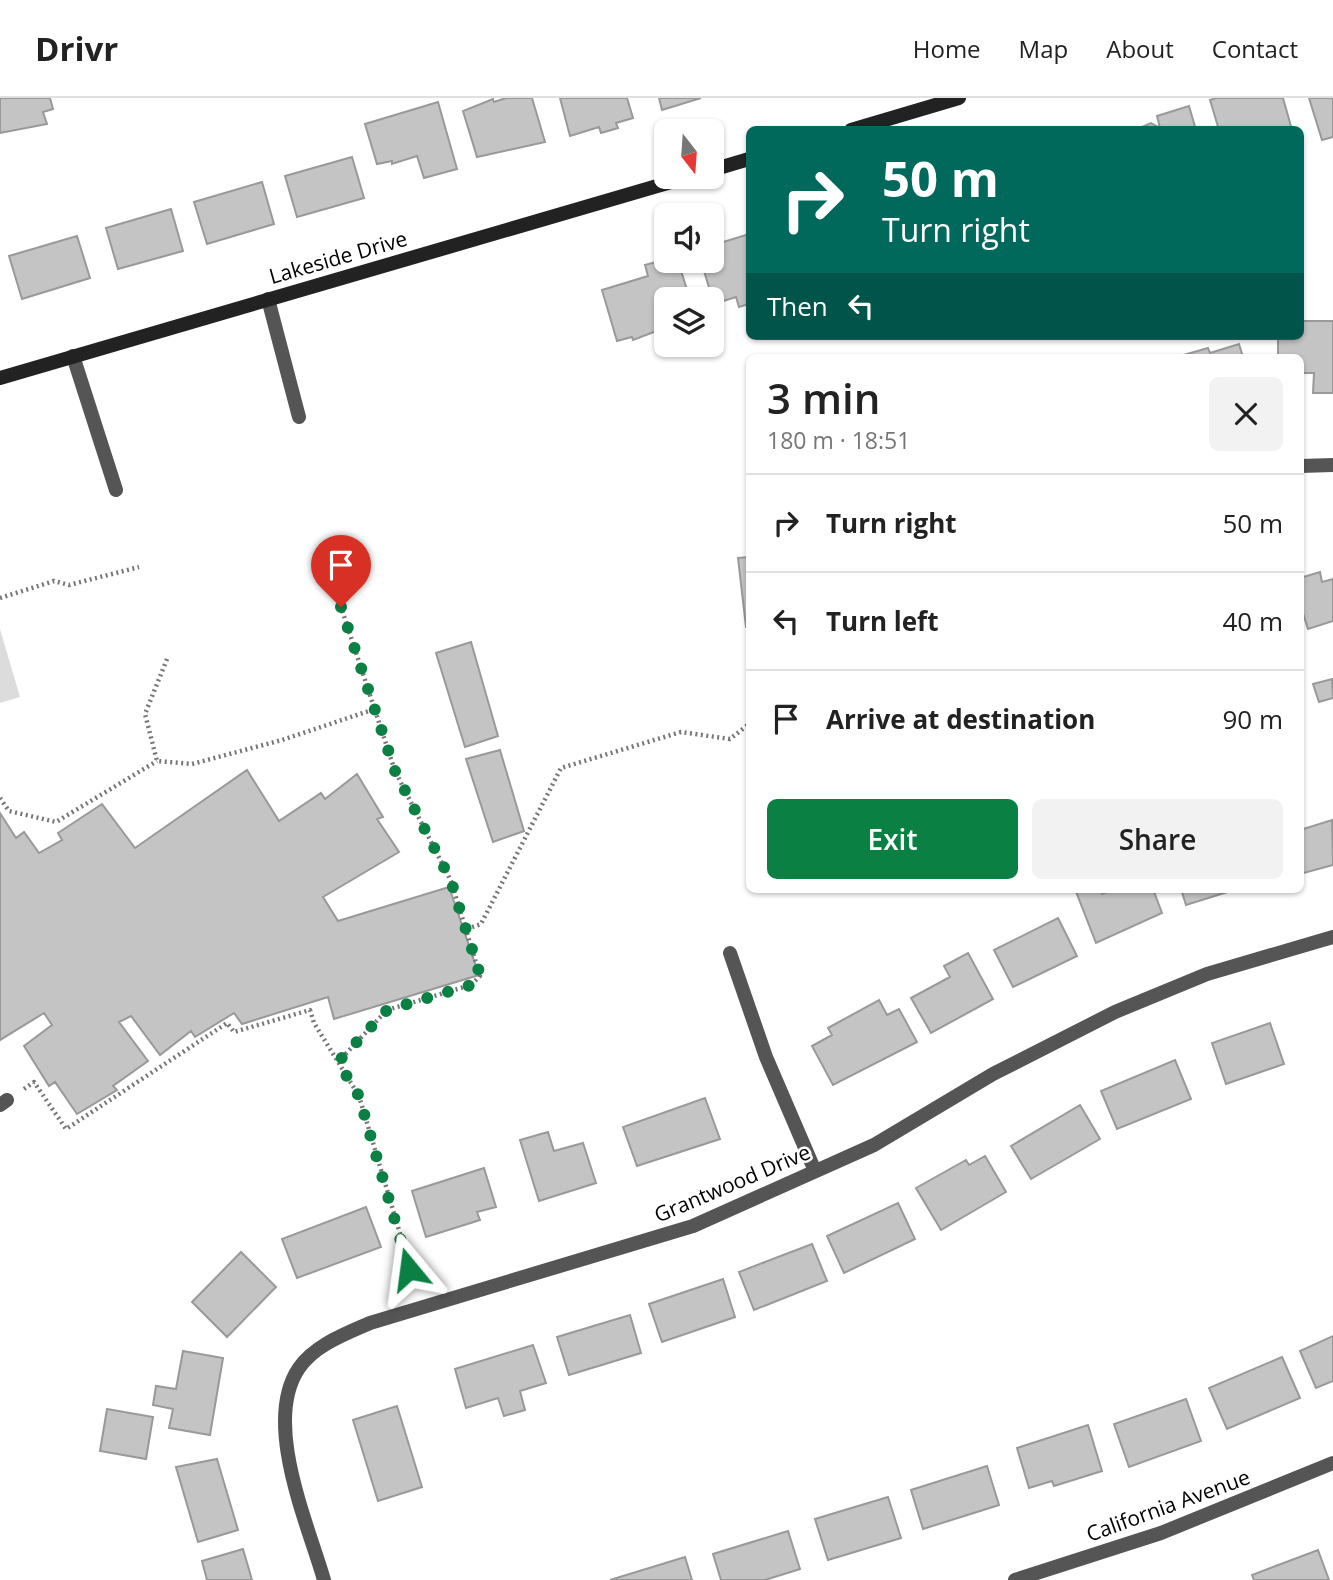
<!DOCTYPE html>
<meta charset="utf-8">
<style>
body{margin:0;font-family:"Open Sans",sans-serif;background:#f2f2f2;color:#222;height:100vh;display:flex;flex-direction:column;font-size:26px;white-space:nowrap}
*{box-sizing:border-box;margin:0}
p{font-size:23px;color:#767676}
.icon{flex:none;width:38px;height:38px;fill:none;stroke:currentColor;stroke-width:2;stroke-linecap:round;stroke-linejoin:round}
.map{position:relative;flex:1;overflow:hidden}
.side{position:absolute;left:746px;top:256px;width:558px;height:539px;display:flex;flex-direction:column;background:#fff;border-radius:10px;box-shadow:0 2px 5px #0004}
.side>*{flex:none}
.top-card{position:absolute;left:746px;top:28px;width:558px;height:214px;border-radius:10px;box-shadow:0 2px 5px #0004;background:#00695c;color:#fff;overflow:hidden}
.needle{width:46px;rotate:163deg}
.buttons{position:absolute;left:654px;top:21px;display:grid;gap:14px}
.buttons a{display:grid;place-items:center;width:70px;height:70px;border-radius:10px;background:#fff;box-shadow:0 2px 5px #0004;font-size:35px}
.pin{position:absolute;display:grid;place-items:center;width:60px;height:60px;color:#fff;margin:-72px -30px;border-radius:50% 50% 50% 0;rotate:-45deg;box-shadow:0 0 7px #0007}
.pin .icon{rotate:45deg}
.me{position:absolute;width:77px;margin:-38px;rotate:344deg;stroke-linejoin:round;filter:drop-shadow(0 0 5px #0008)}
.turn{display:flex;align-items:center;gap:24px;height:147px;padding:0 21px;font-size:32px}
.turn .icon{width:91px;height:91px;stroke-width:2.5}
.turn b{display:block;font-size:49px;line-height:60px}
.then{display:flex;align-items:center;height:66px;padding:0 21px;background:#0003;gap:14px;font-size:26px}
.round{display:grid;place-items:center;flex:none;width:74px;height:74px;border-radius:10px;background:#f2f2f2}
.overview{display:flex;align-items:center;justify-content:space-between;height:119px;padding:0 21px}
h1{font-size:42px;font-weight:600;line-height:52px}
.button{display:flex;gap:14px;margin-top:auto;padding:14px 21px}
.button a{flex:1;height:80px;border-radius:10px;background:#0b8043;color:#fff;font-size:28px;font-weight:600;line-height:80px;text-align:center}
.button a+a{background:#f2f2f2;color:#222}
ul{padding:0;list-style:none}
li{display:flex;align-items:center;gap:21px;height:98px;padding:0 21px;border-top:2px solid #e0e0e0}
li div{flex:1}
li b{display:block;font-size:26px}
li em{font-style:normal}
header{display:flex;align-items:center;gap:42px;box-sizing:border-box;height:98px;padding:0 35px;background:#fff;border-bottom:2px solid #e0e0e0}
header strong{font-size:33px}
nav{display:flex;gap:38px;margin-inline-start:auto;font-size:24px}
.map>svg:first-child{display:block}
.green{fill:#dcdcdc}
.building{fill:#c4c4c4;stroke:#999;stroke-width:2}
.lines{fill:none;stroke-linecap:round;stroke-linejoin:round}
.path{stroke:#777;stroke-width:4.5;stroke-dasharray:2 3.5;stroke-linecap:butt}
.lane{stroke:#555;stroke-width:14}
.street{stroke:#555;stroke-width:14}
.secondary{stroke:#222;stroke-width:14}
.route{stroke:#0b8043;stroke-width:12;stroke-dasharray:0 21.6}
.labels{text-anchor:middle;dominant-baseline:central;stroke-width:5;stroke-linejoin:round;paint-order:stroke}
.street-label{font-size:21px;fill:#000;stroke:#fff}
</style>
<header>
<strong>Drivr</strong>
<nav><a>Home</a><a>Map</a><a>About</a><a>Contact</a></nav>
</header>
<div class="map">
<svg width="1333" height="1482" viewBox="0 0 1333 1482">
<rect width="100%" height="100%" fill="#fff"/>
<path class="green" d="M0,531l20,68 -20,6z"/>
<path class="building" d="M0,0h50l3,11 -10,3 4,12 -47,9z
M506,0h26l13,44 -68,15 -14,-46 30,-12 1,3z
M560,0h67l6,20 -17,5 2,5 -17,5 -2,-6 -29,9z
M659,0h42l-39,12z
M1216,0h67l9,32h-73l-9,-30z
M1309,0h24v39l-11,3z
M438,4l19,67 -33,9 -7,-22 -25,8v-3l-15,3 -12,-40z
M1189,8l7,24h-61l16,-7 9,5 -3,-12z
M352,59l12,41 -67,19 -12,-41z
M262,84l12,42 -67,20 -13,-42z
M171,111l12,42 -65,18 -12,-41z
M749,136v70l-10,3 -3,-10 -22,7 -13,-43h11l1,-11 8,-3 -1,-4z
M77,138l13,42 -68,21 -13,-43z
M667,161l11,2 10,32 -5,1 2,5h-18v28l-34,13 -1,-3 -15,4 -15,-51 46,-14 -3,-11z
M1300,223h33v72h-20l1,-20h-14v-16h-22v-21h22z
M1239,246l4,13 -63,-1 28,-8 2,5z
M749,459v70h-3l-8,-69z
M1320,474l2,10 11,-3v42l-25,8 -8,-25 3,-6 -3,-20z
M471,544l27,94 -33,11 -29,-94z
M1332,581l1,19 -14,4 -6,-18z
M500,652l24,81 -31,11 -27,-83z
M247,672l32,51 42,-28 4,6 32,-25 26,43 -6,2 22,33 -76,45 15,24 111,-34 30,88 -145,44 -6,-22 -86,27 -8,-11 -39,24 -4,-6 -31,24 -29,-39 -12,6 29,39 -35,25 4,4 -40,24 -22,-32 -6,4 -25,-40 28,-21 -8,-12 -44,27v-227l16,25 8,-6 15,21 23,-13 -4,-7 44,-29 33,44z
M1332,722l1,45 -33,9v-44z
M1075,791h25l2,5 13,-5h38l9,24 -66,30z
M1181,791h56l-51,16z
M1058,820l19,38 -64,31 -19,-37z
M968,855l25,46 -62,34 -20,-35 39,-21 -6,-11z
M879,902l8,15 12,-6 18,33 -84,43 -21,-39 20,-11 -4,-7z
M1270,925l14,41 -58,20 -14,-41z
M1175,962l16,39 -74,30 -16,-38z
M705,1000l15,41 -83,27 -14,-39z
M1080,1007l20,34 -69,40 -20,-33z
M548,1034l6,19 29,-8 13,40 -57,18 -19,-61z
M985,1058l21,36 -65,38 -25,-42 50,-28 3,5z
M484,1070l12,39 -19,5 3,8 -54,17 -14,-46z
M898,1105l17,36 -71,34 -17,-37z
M366,1109l15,40 -84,31 -15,-39z
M812,1146l15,37 -73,29 -15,-38z
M241,1154l35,35 -49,50 -35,-35z
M723,1181l12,38 -73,25 -13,-38z
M630,1217l11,38 -72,22 -12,-38z
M1333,1238v45l-17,7 -16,-37z
M533,1247l13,38 -26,8 5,19 -21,6 -6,-18 -32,10 -11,-39z
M183,1253l40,7 -13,77 -41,-7 4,-19 -20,-4 3,-19 20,3z
M1282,1259l18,41 -73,31 -18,-41z
M1186,1301l15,42 -72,26 -15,-43z
M397,1308l25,81 -44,14 -25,-81z
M107,1311l46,8 -7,42 -46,-8z
M1088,1327l14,46 -48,15 -2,-5 -23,7 -12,-40z
M217,1361l21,71 -40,12 -22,-75z
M987,1368l12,39 -76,24 -12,-39z
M888,1399l13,41 -73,22 -13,-41z
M788,1433l12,38 -35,11h-44l-8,-26z
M243,1451l9,31h-45l-5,-19z
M1318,1452l11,30h-75l-2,-5z
M685,1459l7,23h-82z"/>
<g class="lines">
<path class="path" d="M0,500l54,-17 15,4 70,-18
M167,561l-22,55 12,47 35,3 90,-24 93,-31
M0,700l9,13 47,11 101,-61
M467,831l14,-5 80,-156 120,-36 49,7 19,-15
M338,964l49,-52 84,-25 9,-9 -29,-95 -56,-110 -54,-164
M24,991l10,-7 32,47 161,-106 7,9 76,-22 4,13 45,73 57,191"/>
<path class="lane" d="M268,201l31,118
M73,258l43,134
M0,1007l7,-5"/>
<path class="street" d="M1300,368l33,-1
M730,855l36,104 49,114
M324,1482c-16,-56 -62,-158 -25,-212 16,-23 46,-34 71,-45l323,-97 181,-81 119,-71 122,-62 92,-38 126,-37
M1015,1482l146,-47 172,-70"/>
<path class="secondary" d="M851,32l108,-32
M712,72l37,-11
M0,280l688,-201"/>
</g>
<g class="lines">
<path class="route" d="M341,509l54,164 56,110 29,94 -9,10 -84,25 -49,52 21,34 50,173"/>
</g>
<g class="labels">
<g class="street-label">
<text transform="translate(338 159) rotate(-16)">Lakeside Drive</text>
<text transform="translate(732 1085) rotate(-23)">Grantwood Drive</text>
<text transform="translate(1168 1407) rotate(-20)">California Avenue</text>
</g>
</g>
</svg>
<div class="buttons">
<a><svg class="needle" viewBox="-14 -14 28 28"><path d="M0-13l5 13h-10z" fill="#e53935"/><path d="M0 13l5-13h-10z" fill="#767676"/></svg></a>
<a><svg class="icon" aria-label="sound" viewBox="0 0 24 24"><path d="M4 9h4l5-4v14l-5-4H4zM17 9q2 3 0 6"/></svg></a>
<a><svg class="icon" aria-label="layers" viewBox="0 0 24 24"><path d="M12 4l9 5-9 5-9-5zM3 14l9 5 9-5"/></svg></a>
</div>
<div class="pin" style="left:341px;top:509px;background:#d93025"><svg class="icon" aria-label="arrive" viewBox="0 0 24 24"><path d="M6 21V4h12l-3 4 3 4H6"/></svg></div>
<svg class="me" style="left:409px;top:1171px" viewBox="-20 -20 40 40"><path d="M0-17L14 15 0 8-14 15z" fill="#0b8043" stroke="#fff" stroke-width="4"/></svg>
<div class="top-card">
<div class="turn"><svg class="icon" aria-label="right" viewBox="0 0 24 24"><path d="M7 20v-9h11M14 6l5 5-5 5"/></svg><div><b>50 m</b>Turn right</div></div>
<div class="then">Then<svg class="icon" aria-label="left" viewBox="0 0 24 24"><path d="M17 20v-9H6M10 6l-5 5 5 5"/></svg></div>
</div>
<section class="side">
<div class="overview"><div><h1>3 min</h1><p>180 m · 18:51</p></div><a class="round"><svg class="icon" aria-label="close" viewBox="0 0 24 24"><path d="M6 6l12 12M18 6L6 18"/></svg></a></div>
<ul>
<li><svg class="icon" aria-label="right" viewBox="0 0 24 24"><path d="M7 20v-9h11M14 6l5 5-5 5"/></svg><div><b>Turn right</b></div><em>50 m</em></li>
<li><svg class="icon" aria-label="left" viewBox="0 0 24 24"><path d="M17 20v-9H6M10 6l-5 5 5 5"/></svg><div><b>Turn left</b></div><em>40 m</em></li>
<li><svg class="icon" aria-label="arrive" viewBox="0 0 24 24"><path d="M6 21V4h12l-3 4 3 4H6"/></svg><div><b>Arrive at destination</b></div><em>90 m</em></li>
</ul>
<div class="button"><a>Exit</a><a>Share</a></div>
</section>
</div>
